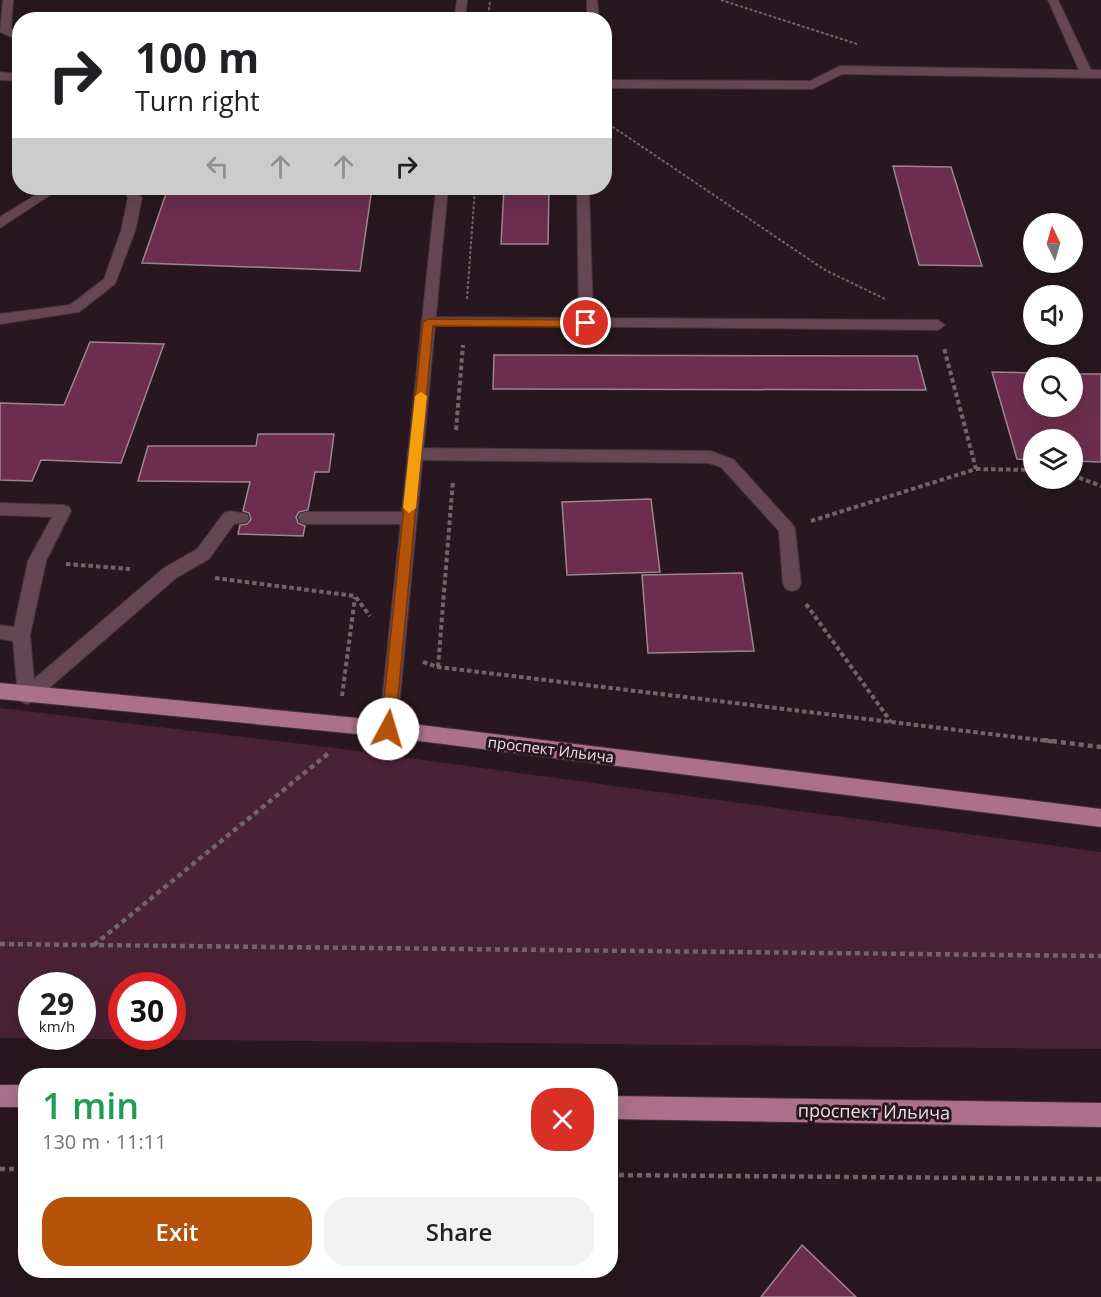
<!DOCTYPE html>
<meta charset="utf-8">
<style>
body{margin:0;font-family:"Open Sans",sans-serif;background:#f2f2f2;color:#202124;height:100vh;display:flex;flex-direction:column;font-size:22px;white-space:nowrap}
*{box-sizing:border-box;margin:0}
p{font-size:20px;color:#757577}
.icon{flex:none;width:33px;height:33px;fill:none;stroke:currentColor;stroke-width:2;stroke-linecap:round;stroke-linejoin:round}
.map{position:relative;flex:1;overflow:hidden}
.drawer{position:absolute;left:18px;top:1068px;width:600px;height:210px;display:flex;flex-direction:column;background:#fff;border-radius:24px;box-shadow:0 6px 24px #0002}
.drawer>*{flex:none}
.banner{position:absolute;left:12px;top:12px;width:600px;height:183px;border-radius:24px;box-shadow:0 6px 24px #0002;background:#fff;color:#202124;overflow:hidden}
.needle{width:39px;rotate:355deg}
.controls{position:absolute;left:1023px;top:213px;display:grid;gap:12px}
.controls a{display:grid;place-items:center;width:60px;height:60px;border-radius:50%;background:#fff;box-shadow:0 6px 24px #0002;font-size:30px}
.speed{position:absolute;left:18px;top:972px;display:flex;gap:12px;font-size:30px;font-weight:700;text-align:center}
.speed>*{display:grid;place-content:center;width:78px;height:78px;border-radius:50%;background:#fff;box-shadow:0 6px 24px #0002;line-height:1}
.speed small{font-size:15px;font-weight:400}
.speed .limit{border:9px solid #d22;background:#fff;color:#111}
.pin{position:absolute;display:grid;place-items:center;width:51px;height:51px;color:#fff;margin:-26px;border:3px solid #fff;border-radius:50%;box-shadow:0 2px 6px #0007}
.me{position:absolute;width:66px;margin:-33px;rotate:6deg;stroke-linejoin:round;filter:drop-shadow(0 0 4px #0008)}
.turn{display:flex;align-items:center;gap:21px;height:126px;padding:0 24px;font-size:27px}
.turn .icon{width:78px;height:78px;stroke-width:2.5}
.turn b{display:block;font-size:42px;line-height:51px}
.lanes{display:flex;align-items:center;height:57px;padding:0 24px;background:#0003;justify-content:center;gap:30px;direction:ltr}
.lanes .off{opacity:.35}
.round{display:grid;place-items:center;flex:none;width:63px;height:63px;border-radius:24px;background:#f2f2f2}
.overview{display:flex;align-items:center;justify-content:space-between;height:102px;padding:0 24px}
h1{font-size:36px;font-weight:600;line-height:45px;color:#1e9e55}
.cta{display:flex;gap:12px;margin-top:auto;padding:12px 24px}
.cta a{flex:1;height:69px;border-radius:24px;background:#b45309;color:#fff;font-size:24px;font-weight:600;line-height:69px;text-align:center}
.cta a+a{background:#f2f2f2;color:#202124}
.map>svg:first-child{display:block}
.green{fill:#4a2235;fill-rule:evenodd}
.building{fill:#6d2e4d;stroke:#9b868e;stroke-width:1.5}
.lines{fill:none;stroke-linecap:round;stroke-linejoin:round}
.lane-casing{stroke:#44333a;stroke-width:2}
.street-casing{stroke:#44333a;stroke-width:2}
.primary-casing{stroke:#44333a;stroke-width:2}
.path-far2{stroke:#73636a;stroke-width:2;stroke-dasharray:3 2;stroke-linecap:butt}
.path-far1{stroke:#73636a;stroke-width:4;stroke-dasharray:4.5 3;stroke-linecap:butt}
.path{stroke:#73636a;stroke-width:4.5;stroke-dasharray:5 4;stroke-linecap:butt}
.lane{fill:#644753;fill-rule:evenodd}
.street{fill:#644753;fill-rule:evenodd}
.primary{fill:#ac708a;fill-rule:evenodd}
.route{fill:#b45309;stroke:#753606;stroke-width:1.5}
.slow{fill:#f59e0b}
.labels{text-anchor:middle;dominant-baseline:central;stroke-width:6;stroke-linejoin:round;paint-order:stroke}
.street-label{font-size:15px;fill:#ede1e6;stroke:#28171e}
.near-street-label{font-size:18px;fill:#ede1e6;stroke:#28171e}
</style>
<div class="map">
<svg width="1101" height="1297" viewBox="0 0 1101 1297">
<rect width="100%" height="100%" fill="#28171e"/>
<path class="green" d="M0,708l335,40 766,104v197l-1101,-11zM32,986h50v50h-50zM122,986h50v50h-50z"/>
<path class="building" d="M893,166l58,1 31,99 -63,-1z
M168,188h204l-12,83 -218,-8z
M504,188h45l-1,56h-47z
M90,342l74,2 -43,119 -80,-3 -9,21 -32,-1v-77l64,2z
M494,355l423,1 9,34 -433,-1z
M992,372l42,1v33h38v-32h29v88l-29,-1v-21h-38v20l-17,-1z
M258,434h76l-5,38h-14l-7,38 -9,2 -3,5 2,6 7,3 -2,10 -65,-2 2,-9 7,-1 4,-5 -2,-6 -6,-2 7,-29 -112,-1 10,-35h108z
M651,499l9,73 -93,3 -5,-73z
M742,573l12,78 -106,2 -6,-78z
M802,1245l54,52h-95z"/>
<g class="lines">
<defs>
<path id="lane" d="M3,0h10l-2,29 9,5v7l-20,-9z
M587,0h10l2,20h-12z
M1048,0h10l33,70h10v8l-259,-4 -30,15 -208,-1v-8l206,1 30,-15 239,4z
M0,72l20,2v7l-20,-1z
M47,188h14l-61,40v-11z
M123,188h12l7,10 -7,33 -20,53 -36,28 -79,12v-10l70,-9 34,-26 17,-48 7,-33z
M577,188h12l4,130 345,2 7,5 -7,5 -515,-5 -2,-3 7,-5 151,1z
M415,448l295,3 23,8 60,66 2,4 6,55 -3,5 -6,2 -6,-2 -3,-5 -4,-53 -58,-64 -12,-4 -294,-3 -6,-2 -2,-4 2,-4z
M0,503l63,2 6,2 2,4 -25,50 -16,74 4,44 130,-111 33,-19 27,-36 6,-2 17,3 2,4 -2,4 -13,2 -25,35 -33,19 -142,123 -7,3 -7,-3 -2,-5 -5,-55 -13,-2v-14l14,2 14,-66 24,-44 -52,-2z
M306,512h102l6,2 2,4 -2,4 -6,2h-102l-6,-2 -2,-4 2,-4z"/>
<path id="street" d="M457,0h10l-2,20h-11z
M436,188h12l-51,541 -2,6 -7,2 -7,-2 -2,-6z"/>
<path id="primary" d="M0,683l388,38 713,88v18l-713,-90 -388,-38z
M0,1085h26v22h-26z
M610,1096l491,7v24l-491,-8z"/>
</defs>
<use href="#lane" class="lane-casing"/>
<use href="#street" class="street-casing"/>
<use href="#primary" class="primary-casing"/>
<path class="path-far2" d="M721,0l136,44
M488,20l2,-20
M604,121l221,149 60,29
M467,299l8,-111"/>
<path class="path-far1" d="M456,430l7,-85
M976,469l58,1
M1072,475l29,11
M811,521l165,-52 -32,-121
M66,564l64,5
M215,578l140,18 15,20
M806,604l85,118
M423,662l15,5 618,75
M438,667l15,-187
M342,696l13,-99"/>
<path class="path" d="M1043,740l58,7
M0,944l1101,12
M94,945l236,-193
M0,1169h26
M610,1175l491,4"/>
<use href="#lane" class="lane"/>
<use href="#street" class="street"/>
<use href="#primary" class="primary"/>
</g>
<path class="route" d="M428,319l158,1 5,3 -5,4 -153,-1 -38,403 -2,4h-10l-2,-4 42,-407z"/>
<path class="slow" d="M421,392l6,4 -11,112 -7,5 -6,-5 12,-112z"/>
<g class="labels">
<g class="street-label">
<text transform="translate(551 749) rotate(7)">проспект Ильича</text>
</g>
<g class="near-street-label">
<text transform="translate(874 1111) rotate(1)">проспект Ильича</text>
</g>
</g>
</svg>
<div class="controls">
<a><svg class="needle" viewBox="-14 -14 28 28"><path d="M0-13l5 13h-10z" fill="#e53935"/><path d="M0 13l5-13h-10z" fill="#757577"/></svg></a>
<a><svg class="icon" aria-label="sound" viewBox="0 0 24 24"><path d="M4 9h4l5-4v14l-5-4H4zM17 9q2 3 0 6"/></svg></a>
<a><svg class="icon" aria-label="search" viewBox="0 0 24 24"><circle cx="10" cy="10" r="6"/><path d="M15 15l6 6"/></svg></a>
<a><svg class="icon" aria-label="layers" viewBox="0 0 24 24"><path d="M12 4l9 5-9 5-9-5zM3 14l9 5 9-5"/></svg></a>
</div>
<div class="speed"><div>29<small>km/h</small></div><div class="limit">30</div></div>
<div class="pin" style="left:586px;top:323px;background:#d93025"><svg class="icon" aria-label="arrive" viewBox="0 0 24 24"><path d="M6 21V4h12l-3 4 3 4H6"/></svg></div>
<svg class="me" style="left:388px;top:729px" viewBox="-20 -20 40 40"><circle r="19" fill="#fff"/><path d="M0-13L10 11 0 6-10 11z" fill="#b45309"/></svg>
<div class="banner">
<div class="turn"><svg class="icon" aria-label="right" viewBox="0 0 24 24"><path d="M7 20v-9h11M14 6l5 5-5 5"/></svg><div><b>100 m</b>Turn right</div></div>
<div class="lanes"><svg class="icon off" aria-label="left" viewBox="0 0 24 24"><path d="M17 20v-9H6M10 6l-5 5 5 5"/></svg><svg class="icon off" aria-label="ahead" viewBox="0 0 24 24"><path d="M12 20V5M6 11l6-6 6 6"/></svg><svg class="icon off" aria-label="ahead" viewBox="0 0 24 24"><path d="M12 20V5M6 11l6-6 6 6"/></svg><svg class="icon" aria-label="right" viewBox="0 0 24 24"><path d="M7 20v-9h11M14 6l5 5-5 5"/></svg></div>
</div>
<section class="drawer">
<div class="overview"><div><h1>1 min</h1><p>130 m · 11:11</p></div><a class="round" style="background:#d93025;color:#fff"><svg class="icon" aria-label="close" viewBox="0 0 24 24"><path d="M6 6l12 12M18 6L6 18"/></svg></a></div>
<div class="cta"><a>Exit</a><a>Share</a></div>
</section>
</div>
